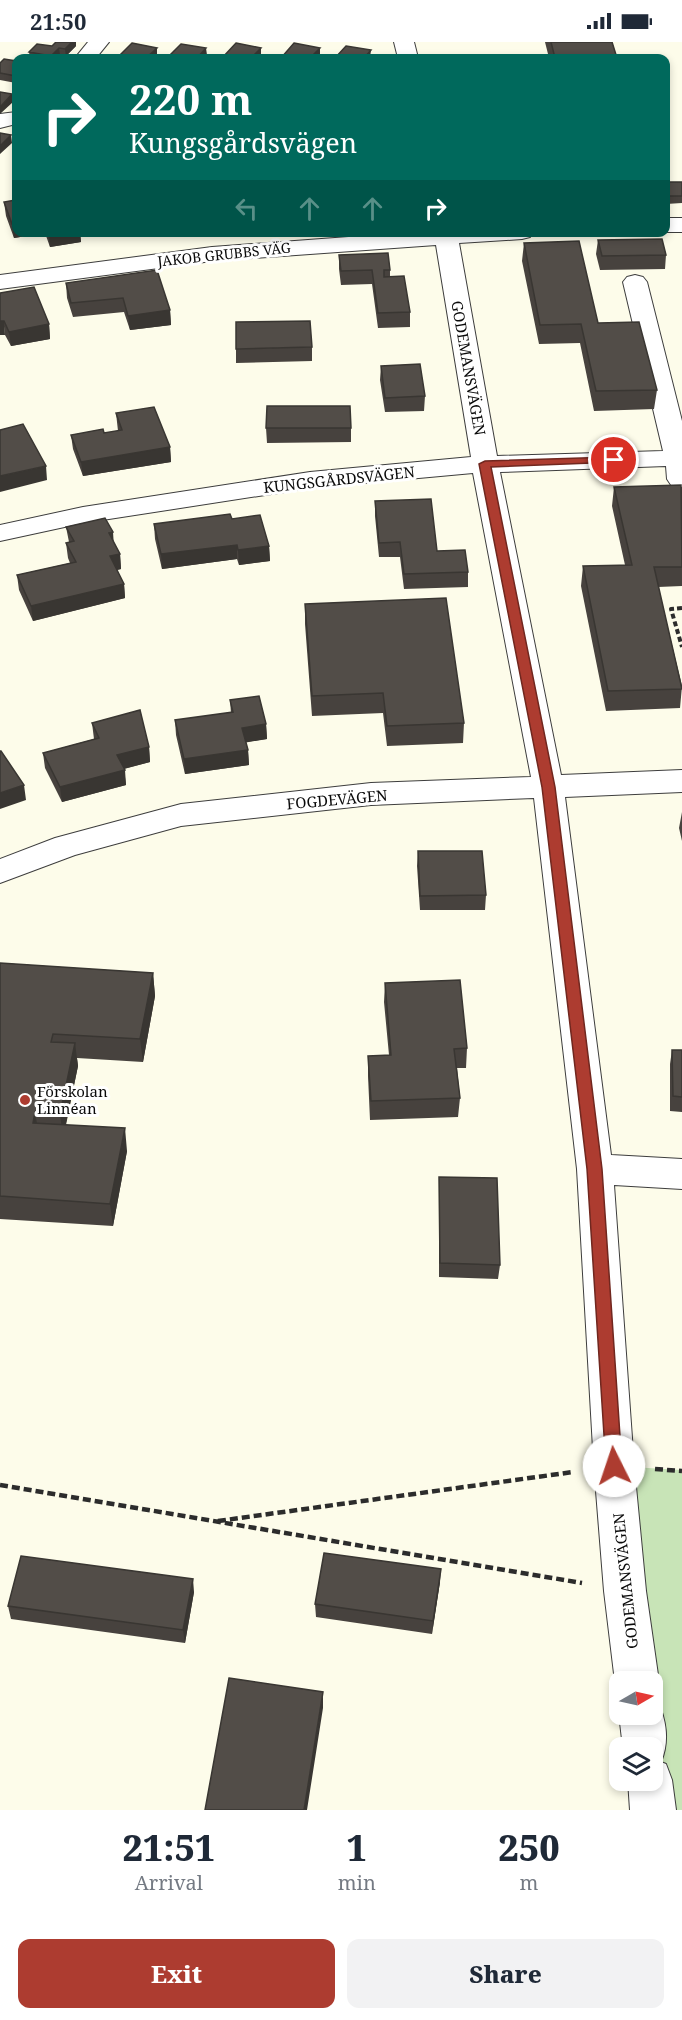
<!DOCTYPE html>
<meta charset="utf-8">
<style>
body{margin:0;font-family:"Noto Serif",serif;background:#f2f2f3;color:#1f2937;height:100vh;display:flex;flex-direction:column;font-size:22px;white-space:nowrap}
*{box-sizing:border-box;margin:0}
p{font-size:20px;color:#747a83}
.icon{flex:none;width:33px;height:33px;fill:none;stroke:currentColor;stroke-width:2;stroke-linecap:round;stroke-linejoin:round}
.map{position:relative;height:1768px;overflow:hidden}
.drawer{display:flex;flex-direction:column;background:#fff;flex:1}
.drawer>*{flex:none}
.hud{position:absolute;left:12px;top:12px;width:658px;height:183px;border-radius:12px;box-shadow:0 3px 9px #0003;background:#00695c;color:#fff;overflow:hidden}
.needle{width:39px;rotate:81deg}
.fabs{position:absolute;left:609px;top:1629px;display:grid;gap:12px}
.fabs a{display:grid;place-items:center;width:54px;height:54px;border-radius:12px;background:#fff;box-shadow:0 3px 9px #0003;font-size:30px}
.pin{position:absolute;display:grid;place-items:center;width:51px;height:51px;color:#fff;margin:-26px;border:3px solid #fff;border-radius:50%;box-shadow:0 2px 6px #0007}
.me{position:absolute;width:66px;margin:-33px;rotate:356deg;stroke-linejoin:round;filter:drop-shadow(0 0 4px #0008)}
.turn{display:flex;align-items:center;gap:21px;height:126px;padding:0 18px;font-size:27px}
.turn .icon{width:78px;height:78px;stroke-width:2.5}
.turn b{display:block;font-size:42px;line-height:51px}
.lanes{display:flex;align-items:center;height:57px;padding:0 18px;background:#0003;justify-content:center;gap:30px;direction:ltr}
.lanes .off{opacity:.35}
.eta{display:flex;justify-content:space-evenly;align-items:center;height:102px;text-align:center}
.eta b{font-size:36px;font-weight:800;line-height:42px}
.action{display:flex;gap:12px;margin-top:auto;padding:12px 18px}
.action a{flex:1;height:69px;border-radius:12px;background:#ad3c30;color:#fff;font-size:24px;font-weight:800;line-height:69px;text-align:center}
.action a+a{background:#f2f2f3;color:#1f2937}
.status{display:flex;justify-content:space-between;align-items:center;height:42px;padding:0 30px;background:#fff;direction:ltr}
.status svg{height:16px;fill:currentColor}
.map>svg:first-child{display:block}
.green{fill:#c8e4b7}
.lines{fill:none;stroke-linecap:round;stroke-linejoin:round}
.minor-casing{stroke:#3d3d3d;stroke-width:2}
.path-far1{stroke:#2c2c2c;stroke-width:4;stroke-dasharray:5 3;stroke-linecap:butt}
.path{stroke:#2c2c2c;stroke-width:4.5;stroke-dasharray:8 4;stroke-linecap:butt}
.minor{fill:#fff;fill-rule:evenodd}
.wall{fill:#47423e}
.shaded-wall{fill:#393632}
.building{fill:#524d48;stroke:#393632;stroke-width:1.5}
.route{fill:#ad3c30;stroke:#70271f;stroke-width:1.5}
.poi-dot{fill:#ad3c30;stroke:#fff;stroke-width:2}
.labels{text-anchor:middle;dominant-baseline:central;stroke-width:6;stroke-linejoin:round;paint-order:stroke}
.far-street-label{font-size:14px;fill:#0a0a0a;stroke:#fff}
.street-label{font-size:15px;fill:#0a0a0a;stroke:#fff}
.poi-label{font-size:15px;fill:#0a0a0a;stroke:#fff;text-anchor:start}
</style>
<div class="status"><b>21:50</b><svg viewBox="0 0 49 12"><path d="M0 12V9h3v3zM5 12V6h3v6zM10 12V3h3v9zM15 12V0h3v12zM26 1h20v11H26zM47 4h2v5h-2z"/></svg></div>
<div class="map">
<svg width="682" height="1768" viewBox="0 0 682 1768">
<rect width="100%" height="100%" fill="#fdfcea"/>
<path class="green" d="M614,1424l68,4v340h-29l-1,-128z"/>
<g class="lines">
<defs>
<path id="minor" d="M88,0h21l-13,16h-21z
M394,0h20l4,16h-20z
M16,70v12l-16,4v-14z
M666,176h16v14h-16z
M416,190h117l-3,5 -8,2 -63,4 38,213 166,-5 -40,-169 4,-5 8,-2 8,2 4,5 35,139v66l-11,-2 -4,-6 -1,-13 -166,6 61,303 121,-5v22l-117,5 46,358 71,4v30l-68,-4 20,281 12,125 13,91 -7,15v-15h-32v10l-5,-10 -11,-91 -10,-125 -17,-297 -43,-371 -163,7 -190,21 -106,29 -75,28v-24l55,-21 126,-34 190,-21 160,-6 -58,-304 -163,15 -227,35 -83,18v-16l83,-18 227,-35 161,-15 -35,-212 -224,16 -212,28v-14l212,-28z
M652,1655l5,2c9,21 13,41 4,63l5,2 6,16 4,30h-46l-2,-30h24v-32h-29l-4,-34h33z"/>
</defs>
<use href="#minor" class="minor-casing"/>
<path class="path-far1" d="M682,566l-11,1 11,38"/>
<path class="path" d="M655,1427l27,2
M0,1443l582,98
M218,1479l355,-49"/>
<use href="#minor" class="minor"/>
</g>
<path class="wall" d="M56,0h20v4l-10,10 -6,-1 -4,3h-26l-1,-6 23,-6z
M545,0h67l5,16h-68z
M16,19v22l-16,-3v-17z
M666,140h16v21l-16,1z
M4,160l12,30h64l1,10 -31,5 -5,-14 -31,5 -8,-22z
M598,198l68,15 -1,14 -65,1 -4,-16z
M524,201l133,147 -3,19 -60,2 -14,-68 -41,1 -17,-83z
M339,213l51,15v6l20,36v15l-32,1 -6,-44 -31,1 -2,-16z
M66,241l104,27 1,15 -41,5 -6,-18 -51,5 -6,-19z
M0,251l49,31 1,15 -39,7 -6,-11z
M312,305v14l-76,2v-14z
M381,324l44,30 -1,15 -39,1 -5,-32z
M116,371l54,34 1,15 -88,14 -10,-27 -2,-14 33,-2 14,-2z
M266,386h85v14l-84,1z
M614,445h68v99l-24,1 24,99 -2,22 -74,3 -25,-125 2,-20 42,-1 -13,-59z
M375,459l62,50 31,21v15l-64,2 -4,-32h-21l-4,-41z
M232,477l37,27 1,15 -31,4 -2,-6 -75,10 -7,-30 -1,-15z
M66,485l48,16 6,11 1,15 -4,1 7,14 1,14 -92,23 -14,-31 -2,-15 53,-12 -2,-5 -2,-15 3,-1z
M305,562l159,119 -1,20 -76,3 -4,-33 -71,3 -7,-92z
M230,658l36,24 1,15 -21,3 2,8 1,15 -64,9 -9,-39 -1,-15 56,-7z
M92,681l57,24 1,15 -26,7 2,16 -64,17 -17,-34 -2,-15 51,-14z
M682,770v29l-3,-13z
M418,809l68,44 -1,15h-65l-3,-44z
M0,921l153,10 2,23 -12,66 -66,-4 1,8 -12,59 61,26 -14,75 -113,-7z
M385,941l82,65 -1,20h-9l3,30 -2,19 -88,3 -2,-44v-20l21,-1 -5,-53z
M672,1008h10v62l-12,-1v-47z
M439,1135l61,88 -2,14 -59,-2z
M440,1540l-8,52 -116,-17 -1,-13z
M194,1550l-9,51 -174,-24 -3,-13z"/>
<path class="shaded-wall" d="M72,0h4v4l-10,10 -1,-7z
M59,6l1,7 -4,3h-4l-1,-2z
M157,6v7l-3,3h-8z
M206,6l1,7 -3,3h-7z
M261,6v7l-3,3h-7z
M320,6v7l-3,3h-7z
M371,8l-1,8h-6z
M12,52l1,8 -13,12v-7z
M11,93l1,8 -12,11v-8z
M16,181v9h29v1l-31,5 -2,-14z
M80,190l1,10 -31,5 -2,-14z
M170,268l1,15 -41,5 -2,-14z
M0,279h4l1,14h-5z
M49,282l1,15 -39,7 -2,-14z
M170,405l1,15 -88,14 -2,-14z
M46,424l1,14 -47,12v-16z
M113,490l1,15 -5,-14z
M237,503v14l-75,10 -1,-15z
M269,504l1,15 -31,4 -1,-15z
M120,512l1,15 -9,2 -2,-15z
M124,542l1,14 -92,23 -2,-15z
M266,682l1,15 -24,4 -1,-15z
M149,705l1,15 -31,8 -2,-15z
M248,708l1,15 -64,9 -1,-15z
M125,728l1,15 -64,17 -2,-15z
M24,743l2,15 -26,9v-16z
M153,931l2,23 -12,66 -3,-23z
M75,1001l3,23 -15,71 -3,-23z
M35,1070l4,23 -6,-12z
M125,1086l2,23 -14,75 -3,-22z
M441,1527l-1,13 -8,52 1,-13z
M193,1537l1,13 -9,51 -2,-13z
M323,1650v16l-16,102h-3z"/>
<path class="building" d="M56,0h16l-7,7 -6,-1 -8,8 -22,-4 8,-8 15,2z
M551,0h61l5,16h-62z
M132,1l25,5 -11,10h-29z
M236,1l25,5 -10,10h-29z
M294,1l26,5 -10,10h-29z
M181,2l25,4 -9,10h-30z
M346,4l25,4 -7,8h-29z
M4,17l12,2v15l-16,-3v-10z
M0,50l12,2 -12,13z
M0,91l11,2 -11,11z
M666,140h16v14h-16z
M16,158v23l-4,1 -8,-22z
M662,197l4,16 -64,1 -4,-16z
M579,199l19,82 41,-1 18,68 -61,1 -15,-67 -41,1 -16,-82z
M388,211l2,17h-6v7l20,-1 6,36 -32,1 -6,-43 -31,1 -2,-16z
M157,228l13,40 -42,6 -5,-18 -52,5 -5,-20z
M34,245l15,37 -40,8 -5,-11h-4v-28z
M310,279l2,26 -76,2v-27z
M420,322l5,32 -40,2 -4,-32z
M267,364h83l1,22h-85z
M154,365l16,40 -89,15 -10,-27 32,-6 1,4 18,-3 -6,-17z
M23,382l23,42 -46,10v-46z
M681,443l1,82h-28l28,122 -74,2 -25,-125 49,-1 -18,-78z
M431,457l6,52 28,-1 3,22 -64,2 -4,-32 -21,1 -4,-42z
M230,472l2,5 28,-4 9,31 -31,4 -1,-5 -76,9 -7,-30z
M105,476l8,14 -4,1 11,21 -10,2 14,28 -93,22 -14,-31 59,-13 -10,-19 8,-2 -8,-14z
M446,556l18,125 -77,3 -4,-33 -71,3 -7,-92z
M259,654l7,28 -24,4 6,22 -64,9 -9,-39 58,-8 -3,-12z
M140,668l9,37 -32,8 8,15 -65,17 -17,-34 56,-15 -7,-15z
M0,709h1l23,34 -24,8z
M418,809h64l4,44 -66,1z
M0,921l153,10 -13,66 -87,-5 -2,8 24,1 -15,71 -25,-2 -2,11 92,5 -15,76 -110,-8z
M460,938l7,68 -13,1 6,49 -89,3 -3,-45 23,-1 -6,-72z
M672,1008h10v47l-9,-1z
M439,1135l58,1 3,87 -60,-2z
M324,1511l117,16 -8,52 -118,-17z
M21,1514l172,23 -10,51 -175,-24z
M229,1636l94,14 -19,118h-99z"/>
<path class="route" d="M614,415l5,3 -1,2 -127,5 64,320 47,382 20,297 -2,6 -6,2 -6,-2 -2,-6 -19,-297 -45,-382 -63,-323 6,-3z"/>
<circle class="poi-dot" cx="25" cy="1058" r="6"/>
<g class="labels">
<g class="far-street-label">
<text transform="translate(224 212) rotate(-6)">JAKOB GRUBBS VÄG</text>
</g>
<g class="street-label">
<text transform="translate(469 326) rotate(80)">GODEMANSVÄGEN</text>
<text transform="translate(339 437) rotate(-6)">KUNGSGÅRDSVÄGEN</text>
<text transform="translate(337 757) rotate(-5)">FOGDEVÄGEN</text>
<text transform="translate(625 1539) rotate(-96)">GODEMANSVÄGEN</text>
</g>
<g class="poi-label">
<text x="37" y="1049">Förskolan<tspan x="37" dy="17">Linnéan</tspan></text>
</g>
</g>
</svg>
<div class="fabs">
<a><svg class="needle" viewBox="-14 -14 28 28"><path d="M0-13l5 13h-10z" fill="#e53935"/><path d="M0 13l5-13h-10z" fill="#747a83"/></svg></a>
<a><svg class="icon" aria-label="layers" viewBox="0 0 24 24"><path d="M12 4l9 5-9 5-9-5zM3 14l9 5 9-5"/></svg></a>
</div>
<div class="pin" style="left:614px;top:418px;background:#d93025"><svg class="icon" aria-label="arrive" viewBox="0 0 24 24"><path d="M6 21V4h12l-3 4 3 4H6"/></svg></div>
<svg class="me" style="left:614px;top:1424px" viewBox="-20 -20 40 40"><circle r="19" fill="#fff"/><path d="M0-13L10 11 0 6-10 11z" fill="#ad3c30"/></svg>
<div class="hud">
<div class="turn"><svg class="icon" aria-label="right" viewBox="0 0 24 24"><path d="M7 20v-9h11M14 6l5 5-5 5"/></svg><div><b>220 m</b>Kungsgårdsvägen</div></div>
<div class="lanes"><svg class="icon off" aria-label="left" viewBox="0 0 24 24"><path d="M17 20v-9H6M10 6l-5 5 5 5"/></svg><svg class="icon off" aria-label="ahead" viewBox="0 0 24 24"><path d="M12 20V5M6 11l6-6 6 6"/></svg><svg class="icon off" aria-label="ahead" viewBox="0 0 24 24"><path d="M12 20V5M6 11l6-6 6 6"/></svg><svg class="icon" aria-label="right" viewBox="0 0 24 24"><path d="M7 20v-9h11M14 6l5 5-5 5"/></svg></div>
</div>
</div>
<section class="drawer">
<div class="eta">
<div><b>21:51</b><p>Arrival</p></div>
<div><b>1</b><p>min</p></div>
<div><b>250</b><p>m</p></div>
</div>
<div class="action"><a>Exit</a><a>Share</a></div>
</section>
